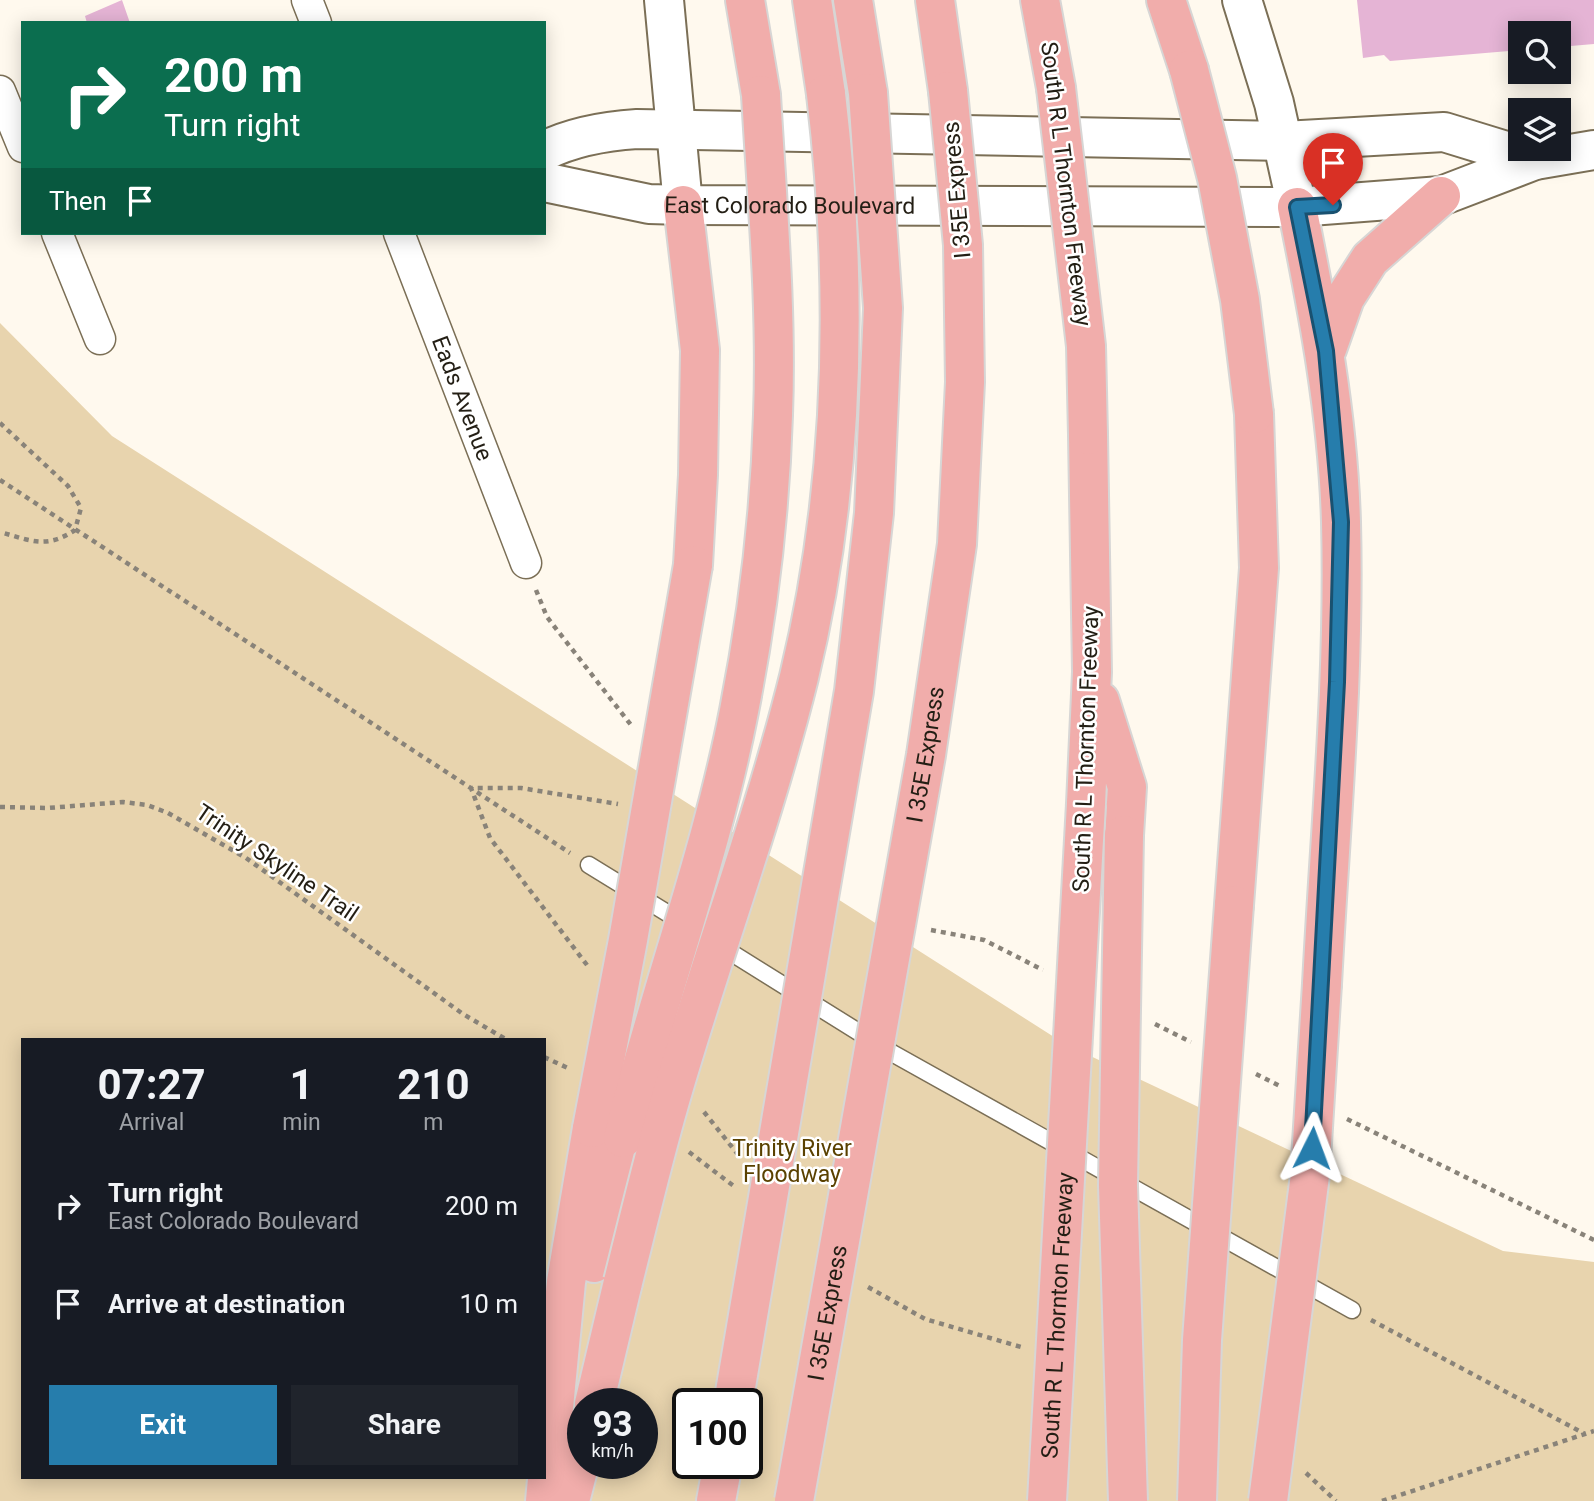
<!DOCTYPE html>
<style>
body{margin:0;font-family:Roboto,sans-serif;background:#20242c;color:#f1f3f6;height:100vh;display:flex;flex-direction:column;font-size:26px;white-space:nowrap}
*{box-sizing:border-box;margin:0}
p{font-size:23px;color:#9ea1a6}
.icon{flex:none;width:38px;height:38px;fill:none;stroke:currentColor;stroke-width:2;stroke-linecap:round;stroke-linejoin:round}
.map{position:relative;flex:1;overflow:hidden}
.side{position:absolute;left:21px;top:1038px;width:525px;height:441px;display:flex;flex-direction:column;background:#171b24;border-radius:0px;box-shadow:0 4px 18px #0003}
.side>*{flex:none}
.hud{position:absolute;left:21px;top:21px;width:525px;height:214px;border-radius:0px;box-shadow:0 4px 18px #0003;background:#0b6e4f;color:#fff;overflow:hidden}
.buttons{position:absolute;left:1508px;top:21px;display:grid;gap:14px}
.buttons a{display:grid;place-items:center;width:63px;height:63px;border-radius:0px;background:#171b24;box-shadow:0 4px 18px #0003;font-size:35px}
.speed{position:absolute;left:567px;top:1388px;display:flex;gap:14px;font-size:35px;font-weight:700;text-align:center}
.speed>*{display:grid;place-content:center;width:91px;height:91px;border-radius:50%;background:#171b24;box-shadow:0 4px 18px #0003;line-height:1}
.speed small{font-size:18px;font-weight:400}
.speed .limit{border:4px solid #111;border-radius:10px;background:#fff;color:#111}
.pin{position:absolute;display:grid;place-items:center;width:60px;height:60px;color:#fff;margin:-72px -30px;border-radius:50% 50% 50% 0;rotate:-45deg;box-shadow:0 0 7px #0007}
.pin .icon{rotate:45deg}
.me{position:absolute;width:77px;margin:-38px;rotate:3deg;stroke-linejoin:round;filter:drop-shadow(0 0 5px #0008)}
.turn{display:flex;align-items:center;gap:24px;height:147px;padding:0 28px;font-size:32px}
.turn .icon{width:91px;height:91px;stroke-width:2.5}
.turn b{display:block;font-size:49px;line-height:60px}
.then{display:flex;align-items:center;height:66px;padding:0 28px;background:#0003;gap:14px;font-size:26px}
.eta{display:flex;justify-content:space-evenly;align-items:center;height:119px;text-align:center}
.eta b{font-size:42px;font-weight:700;line-height:49px}
.primary-button{display:flex;gap:14px;margin-top:auto;padding:14px 28px}
.primary-button a{flex:1;height:80px;border-radius:0px;background:#267dac;color:#fff;font-size:28px;font-weight:700;line-height:80px;text-align:center}
.primary-button a+a{background:#20242c;color:#f1f3f6}
ul{padding:0;list-style:none}
li{display:flex;align-items:center;gap:21px;height:98px;padding:0 28px}
li div{flex:1}
li b{display:block;font-size:26px}
li em{font-style:normal}
.map>svg:first-child{display:block}
.green{fill:#e8d4ae;fill-rule:evenodd}
.building{fill:#e5b4d5}
.lines{fill:none;stroke-linecap:round;stroke-linejoin:round}
.lane-casing{stroke:#7b6f56;stroke-width:19}
.street-casing{stroke:#7b6f56;stroke-width:33}
.secondary-casing{stroke:#7b6f56;stroke-width:42}
.highway-casing{stroke:#d7d6d5;stroke-width:42}
.path{stroke:#898379;stroke-width:4.5;stroke-dasharray:5 5;stroke-linecap:butt}
.lane{stroke:#fff;stroke-width:16}
.street{stroke:#fff;stroke-width:30}
.secondary{stroke:#fff;stroke-width:38}
.highway{stroke:#f1adab;stroke-width:38}
.highway-bridge-casing{stroke:#d7d6d5;stroke-width:42;stroke-linecap:butt}
.highway-bridge{stroke:#f1adab;stroke-width:38}
.route-casing{stroke:#195170;stroke-width:18}
.route{stroke:#267dac;stroke-width:12}
.labels{text-anchor:middle;dominant-baseline:central;stroke-width:5;stroke-linejoin:round;paint-order:stroke}
.street-label{font-size:23px;fill:#231e14;stroke:#fff}
.park-label{font-size:23px;fill:#5a4100;stroke:#fff}
</style>
<div class="map">
<svg width="1594" height="1501" viewBox="0 0 1594 1501">
<rect width="100%" height="100%" fill="#fff9ee"/>
<path class="green" d="M0,323l112,113 953,608 438,207 91,11v239h-1594zM23,1040h521v437h-521zM583,1404h59v59h-59zM688,1404h59v59h-59z"/>
<path class="building" d="M122,0l8,23h-43l-2,-7z
M1357,0h237v44l-35,3v-14h-38v17l-131,11 -6,-6 -21,3z"/>
<g class="lines">
<defs>
<path id="lane" d="M589,865l96,59
M719,945l173,108 460,257"/>
<g id="street">
<path d="M307,0l9,23"/>
<path d="M0,91l23,56"/>
<path d="M57,233l43,106"/>
<path id="s1" d="M399,233l127,330"/>
</g>
<g id="secondary">
<path d="M664,0l19,205"/>
<path d="M1242,0l32,103 23,104"/>
<path d="M544,151c28,-14 62,-20 93,-22l647,12 160,-9 91,28"/>
<path id="s2" d="M544,182l105,22 34,1 614,2 144,-11 94,-36 59,-10"/>
</g>
<path id="highway" d="M745,0l16,95
M812,0l14,94
M853,0l15,93
M935,0l13,91
M1040,0l16,88
M1166,0l23,70
M683,205l17,145 -2,125 -5,90
M1297,207c21,104 41,209 44,315 4,154 -11,309 -19,462
M1327,349l18,-51 25,-39 71,-63
M1100,701l27,86 -3,48
M1086,804l6,-132 -4,-237
M1234,905l25,-337 -5,-154
M594,1263l29,-125
M594,1404l29,-122
M545,1501l21,-219 26,-154
M570,1501l13,-51
M716,1501l7,-38"/>
</defs>
<use href="#lane" class="lane-casing"/>
<use href="#street" class="street-casing"/>
<use href="#secondary" class="secondary-casing"/>
<use href="#highway" class="highway-casing"/>
<path class="path" d="M0,423l68,63 13,22 -6,22c-29,19 -43,11 -75,2
M0,480l570,373
M536,590l11,27 84,108
M0,807l48,1 75,-6 24,3 21,8 78,45 217,156 44,26
M931,930l53,10 59,30
M587,965l-97,-127 -19,-50h50l97,16
M1155,1024l36,18
M544,1057l26,12
M1256,1074l26,13
M704,1112l36,45
M1347,1119l247,121
M689,1152l46,35
M868,1287l57,32 96,28
M1371,1320l214,114
M1306,1473l30,28
M1382,1501l212,-70"/>
<use href="#lane" class="lane"/>
<use href="#street" class="street"/>
<use href="#secondary" class="secondary"/>
<use href="#highway" class="highway"/>
<defs>
<g id="highway-bridge">
<path d="M1189,70l28,108 23,122 14,114"/>
<path d="M1056,88l30,258 2,89"/>
<path d="M1124,835l-6,350 10,316"/>
<path d="M592,1128l36,-188 65,-375"/>
<path d="M623,1138c35,-143 88,-282 116,-427 19,-97 31,-198 34,-296 4,-107 -6,-214 -12,-320"/>
<path d="M623,1282c15,-59 29,-119 46,-178 41,-143 94,-282 130,-427 46,-191 50,-388 27,-583"/>
<path d="M733,1404l121,-713 20,-178 9,-205 -15,-215"/>
<path id="s3" d="M794,1501l132,-746 31,-211 8,-162 -2,-137 -15,-154"/>
<path id="s4" d="M1047,1501l39,-697"/>
<path d="M1197,1501l5,-161 32,-435"/>
<path d="M1268,1501l42,-326 12,-191"/>
</g>
</defs>
<use href="#highway-bridge" class="highway-bridge-casing"/>
<use href="#highway-bridge" class="highway-bridge"/>
</g>
<g class="lines">
<defs>
<path id="route" d="M1312,1148l25,-466 4,-160 -15,-171 -29,-144 36,-2"/>
</defs>
<use href="#route" class="route-casing"/>
<use href="#route" class="route"/>
</g>
<g class="labels">
<g class="street-label">
<text transform="translate(1066 184) rotate(83)">South R L Thornton Freeway</text>
<text transform="translate(957 190) rotate(-95)">I 35E Express</text>
<text stroke="none"><textPath href="#s2" startOffset="248">East Colorado Boulevard</textPath></text>
<text stroke="none"><textPath href="#s1" startOffset="177">Eads Avenue</textPath></text>
<text transform="translate(1086 749) rotate(-88)">South R L Thornton Freeway</text>
<text stroke="none"><textPath href="#s3" startOffset="758">I 35E Express</textPath></text>
<text transform="translate(277 863) rotate(34)">Trinity Skyline Trail</text>
<text stroke="none"><textPath href="#s3" startOffset="191">I 35E Express</textPath></text>
<text stroke="none"><textPath href="#s4" startOffset="186">South R L Thornton Freeway</textPath></text>
</g>
<g class="park-label">
<text x="792" y="1148">Trinity River<tspan x="792" dy="26">Floodway</tspan></text>
</g>
</g>
</svg>
<div class="buttons">
<a><svg class="icon" aria-label="search" viewBox="0 0 24 24"><circle cx="10" cy="10" r="6"/><path d="M15 15l6 6"/></svg></a>
<a><svg class="icon" aria-label="layers" viewBox="0 0 24 24"><path d="M12 4l9 5-9 5-9-5zM3 14l9 5 9-5"/></svg></a>
</div>
<div class="speed"><div>93<small>km/h</small></div><div class="limit">100</div></div>
<div class="pin" style="left:1333px;top:205px;background:#d93025"><svg class="icon" aria-label="arrive" viewBox="0 0 24 24"><path d="M6 21V4h12l-3 4 3 4H6"/></svg></div>
<svg class="me" style="left:1312px;top:1148px" viewBox="-20 -20 40 40"><path d="M0-17L14 15 0 8-14 15z" fill="#267dac" stroke="#fff" stroke-width="4"/></svg>
<div class="hud">
<div class="turn"><svg class="icon" aria-label="right" viewBox="0 0 24 24"><path d="M7 20v-9h11M14 6l5 5-5 5"/></svg><div><b>200 m</b>Turn right</div></div>
<div class="then">Then<svg class="icon" aria-label="arrive" viewBox="0 0 24 24"><path d="M6 21V4h12l-3 4 3 4H6"/></svg></div>
</div>
<section class="side">
<div class="eta">
<div><b>07:27</b><p>Arrival</p></div>
<div><b>1</b><p>min</p></div>
<div><b>210</b><p>m</p></div>
</div>
<ul>
<li><svg class="icon" aria-label="right" viewBox="0 0 24 24"><path d="M7 20v-9h11M14 6l5 5-5 5"/></svg><div><b>Turn right</b><p>East Colorado Boulevard</p></div><em>200 m</em></li>
<li><svg class="icon" aria-label="arrive" viewBox="0 0 24 24"><path d="M6 21V4h12l-3 4 3 4H6"/></svg><div><b>Arrive at destination</b></div><em>10 m</em></li>
</ul>
<div class="primary-button"><a>Exit</a><a>Share</a></div>
</section>
</div>
